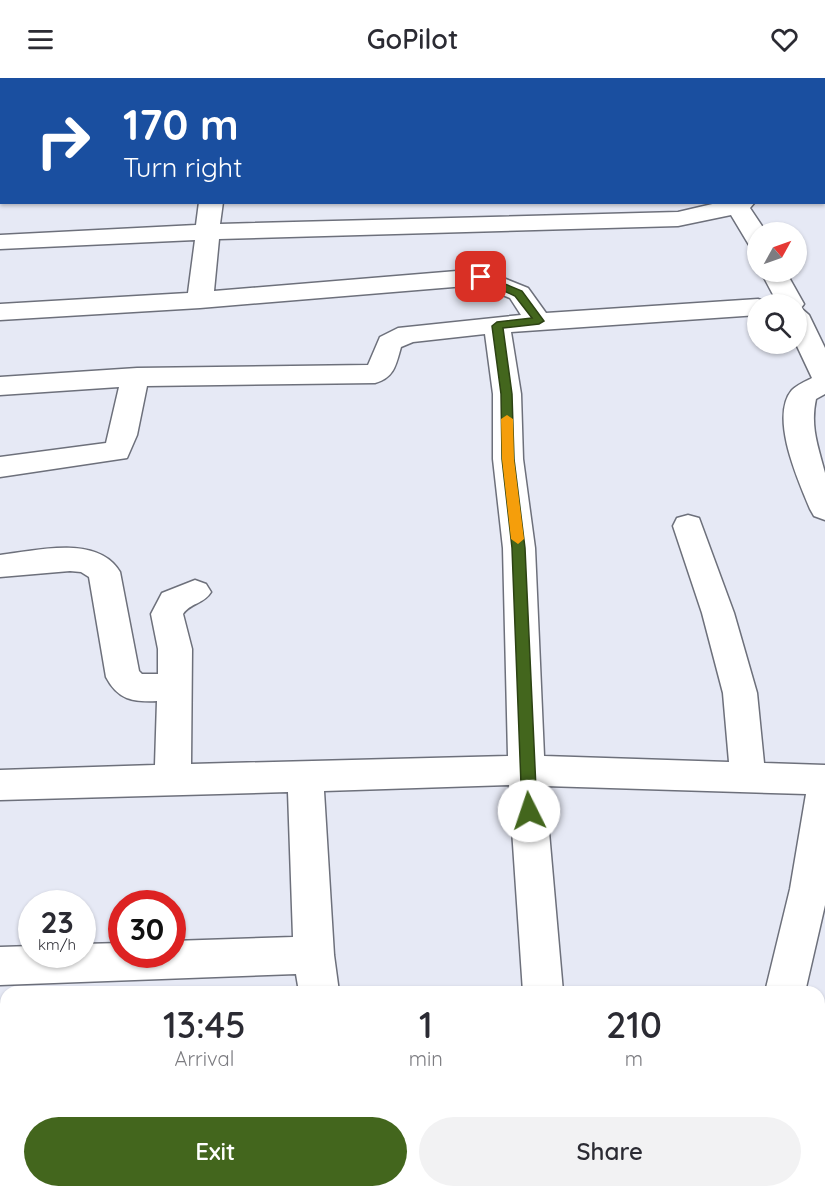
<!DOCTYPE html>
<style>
body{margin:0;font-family:Quicksand,sans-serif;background:#f2f2f3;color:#2b2b33;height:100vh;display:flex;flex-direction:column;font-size:22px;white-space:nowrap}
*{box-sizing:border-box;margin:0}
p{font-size:20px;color:#7c7c81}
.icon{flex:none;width:33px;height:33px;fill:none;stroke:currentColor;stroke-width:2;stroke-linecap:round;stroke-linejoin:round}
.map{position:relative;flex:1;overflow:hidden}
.sheet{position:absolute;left:0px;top:908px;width:825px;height:212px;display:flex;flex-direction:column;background:#fff;border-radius:18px 18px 0 0;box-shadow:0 2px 4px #0004}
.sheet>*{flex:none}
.top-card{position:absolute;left:0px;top:0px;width:825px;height:126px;box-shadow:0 2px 4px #0004;background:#1a4fa0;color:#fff;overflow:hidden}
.needle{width:39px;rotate:50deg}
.buttons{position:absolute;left:747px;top:144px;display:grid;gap:12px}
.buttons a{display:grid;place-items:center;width:60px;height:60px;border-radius:50%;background:#fff;box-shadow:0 2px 4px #0004;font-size:30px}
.speed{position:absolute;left:18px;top:812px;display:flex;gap:12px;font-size:30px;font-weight:700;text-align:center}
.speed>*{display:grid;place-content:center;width:78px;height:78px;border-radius:50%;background:#fff;box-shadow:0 2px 4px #0004;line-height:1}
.speed small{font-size:15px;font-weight:400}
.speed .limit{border:9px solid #d22;background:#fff;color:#111}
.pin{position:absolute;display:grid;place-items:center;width:51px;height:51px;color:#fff;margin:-26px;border-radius:12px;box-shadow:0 3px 9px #0006}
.me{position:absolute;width:66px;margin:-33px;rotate:356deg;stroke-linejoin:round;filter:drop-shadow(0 0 4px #0008)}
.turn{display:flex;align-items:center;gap:21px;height:126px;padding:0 24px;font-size:27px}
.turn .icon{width:78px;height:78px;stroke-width:2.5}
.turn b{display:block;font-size:42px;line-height:51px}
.eta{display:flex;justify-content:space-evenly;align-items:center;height:102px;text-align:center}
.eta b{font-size:36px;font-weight:600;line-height:42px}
.button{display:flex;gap:12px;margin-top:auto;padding:12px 24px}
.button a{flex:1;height:69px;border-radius:36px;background:#43661d;color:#fff;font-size:24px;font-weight:600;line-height:69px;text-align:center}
.button a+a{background:#f2f2f3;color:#2b2b33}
header{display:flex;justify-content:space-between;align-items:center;height:78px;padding:0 24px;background:#fff;font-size:27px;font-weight:600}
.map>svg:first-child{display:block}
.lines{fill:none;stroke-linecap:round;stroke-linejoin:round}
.street-casing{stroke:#6d707b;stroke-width:3}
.street{fill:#fff;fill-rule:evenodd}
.route{fill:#43661d;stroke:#2c4213;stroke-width:1.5}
.slow{fill:#f59e0b}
</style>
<header><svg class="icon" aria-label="menu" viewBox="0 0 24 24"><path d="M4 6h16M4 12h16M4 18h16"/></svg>GoPilot<svg class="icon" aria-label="heart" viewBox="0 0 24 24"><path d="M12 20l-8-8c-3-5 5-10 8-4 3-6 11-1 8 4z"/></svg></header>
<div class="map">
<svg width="825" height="1118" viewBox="0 0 825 1118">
<rect width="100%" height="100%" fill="#e6e9f5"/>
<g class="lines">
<defs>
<path id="street" d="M204,0h20v2h-20z
M424,0h20v2h-20z
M675,0h20l1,2h-21z
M797,0h20l1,2h-21z
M824,29h1v15h-1z
M0,41h2v14h-2z
M0,95h2v14h-2z
M199,124h24l-3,22 458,-12 43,-10h34l-5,6 16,24h-8v15l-9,-2 -18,-30 -53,11 -459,13 -5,52 267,-22 47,19 18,25 212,-14 9,3 2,2h-11v11l-247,17 10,62 2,65 12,89 9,208 185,6 -6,-69 -21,-80 -29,-87 4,-8 11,-3 11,3 35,95 23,80 7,70 61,2v140l-20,87h-40l25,-103 16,-95 -261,-8 18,206h-40l-14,-207 -185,6 10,164 5,37h-40l-3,-18 -296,11v-38l32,-1v8h50v-10l40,-1v11h50v-13l121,-4 -5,-145 -288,8v-30l155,-5 2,-64c-24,1 -39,-1 -51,-24l-17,-100 -8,-5 -11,-1 -70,6v-22c35,-4 98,-21 120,17l19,99 3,3h16v-25l-7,-35 11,-21 33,-13 11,4 5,8c-7,12 -21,11 -28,22l9,35 -1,115 317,-8 -5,-208 -10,-89v-65l-8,-60 -72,8 -12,5c-5,18 -7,31 -26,36l-228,3 -10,49 -10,23 -127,19v-20l106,-14 13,-56 -119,8v-18l137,-9 231,-3 12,-28 18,-9 123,-13 -11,-17 -32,-13 -278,23 -200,12v-16l188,-11 7,-53 -195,9v-14l196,-10z
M761,194h25l18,32 -3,4 8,7 16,33v46l-9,5c-6,28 2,47 9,74 0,14 0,32 0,47l-11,-4 -4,-7c-11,-27 -41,-92 -18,-119 5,-5 14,-9 20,-12l-16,-34v-40h-18z
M6,1047v44l-6,1v-44z
M320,1113h46l1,5h-46z"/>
</defs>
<use href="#street" class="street-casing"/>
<use href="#street" class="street"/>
</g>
<path class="route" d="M481,196l41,17 22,30 -5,3 -36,4 9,66 2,65 11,89 12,263 -8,7 -7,-7 -10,-263 -10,-89 -1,-65 -9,-68 5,-4 35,-4 -17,-22 -37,-17 -2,-2z"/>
<path class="slow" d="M507,337l6,4 1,40 10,80 -6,5 -7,-5 -9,-80 -1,-40z"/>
</svg>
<div class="buttons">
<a><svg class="needle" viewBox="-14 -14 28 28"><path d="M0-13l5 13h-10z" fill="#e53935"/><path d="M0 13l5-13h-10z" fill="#7c7c81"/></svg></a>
<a><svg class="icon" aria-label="search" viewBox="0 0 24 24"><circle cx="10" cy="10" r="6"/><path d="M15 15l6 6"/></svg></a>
</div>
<div class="speed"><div>23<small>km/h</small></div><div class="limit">30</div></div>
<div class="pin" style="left:481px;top:199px;background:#d93025"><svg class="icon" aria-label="arrive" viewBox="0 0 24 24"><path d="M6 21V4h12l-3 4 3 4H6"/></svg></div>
<svg class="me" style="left:529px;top:733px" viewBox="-20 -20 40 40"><circle r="19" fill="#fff"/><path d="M0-13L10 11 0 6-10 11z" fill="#43661d"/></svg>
<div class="top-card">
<div class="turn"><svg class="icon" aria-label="right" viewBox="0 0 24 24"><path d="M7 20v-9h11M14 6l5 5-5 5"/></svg><div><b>170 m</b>Turn right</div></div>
</div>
<section class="sheet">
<div class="eta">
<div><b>13:45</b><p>Arrival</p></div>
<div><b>1</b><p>min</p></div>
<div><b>210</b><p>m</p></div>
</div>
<div class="button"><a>Exit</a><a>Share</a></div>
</section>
</div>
